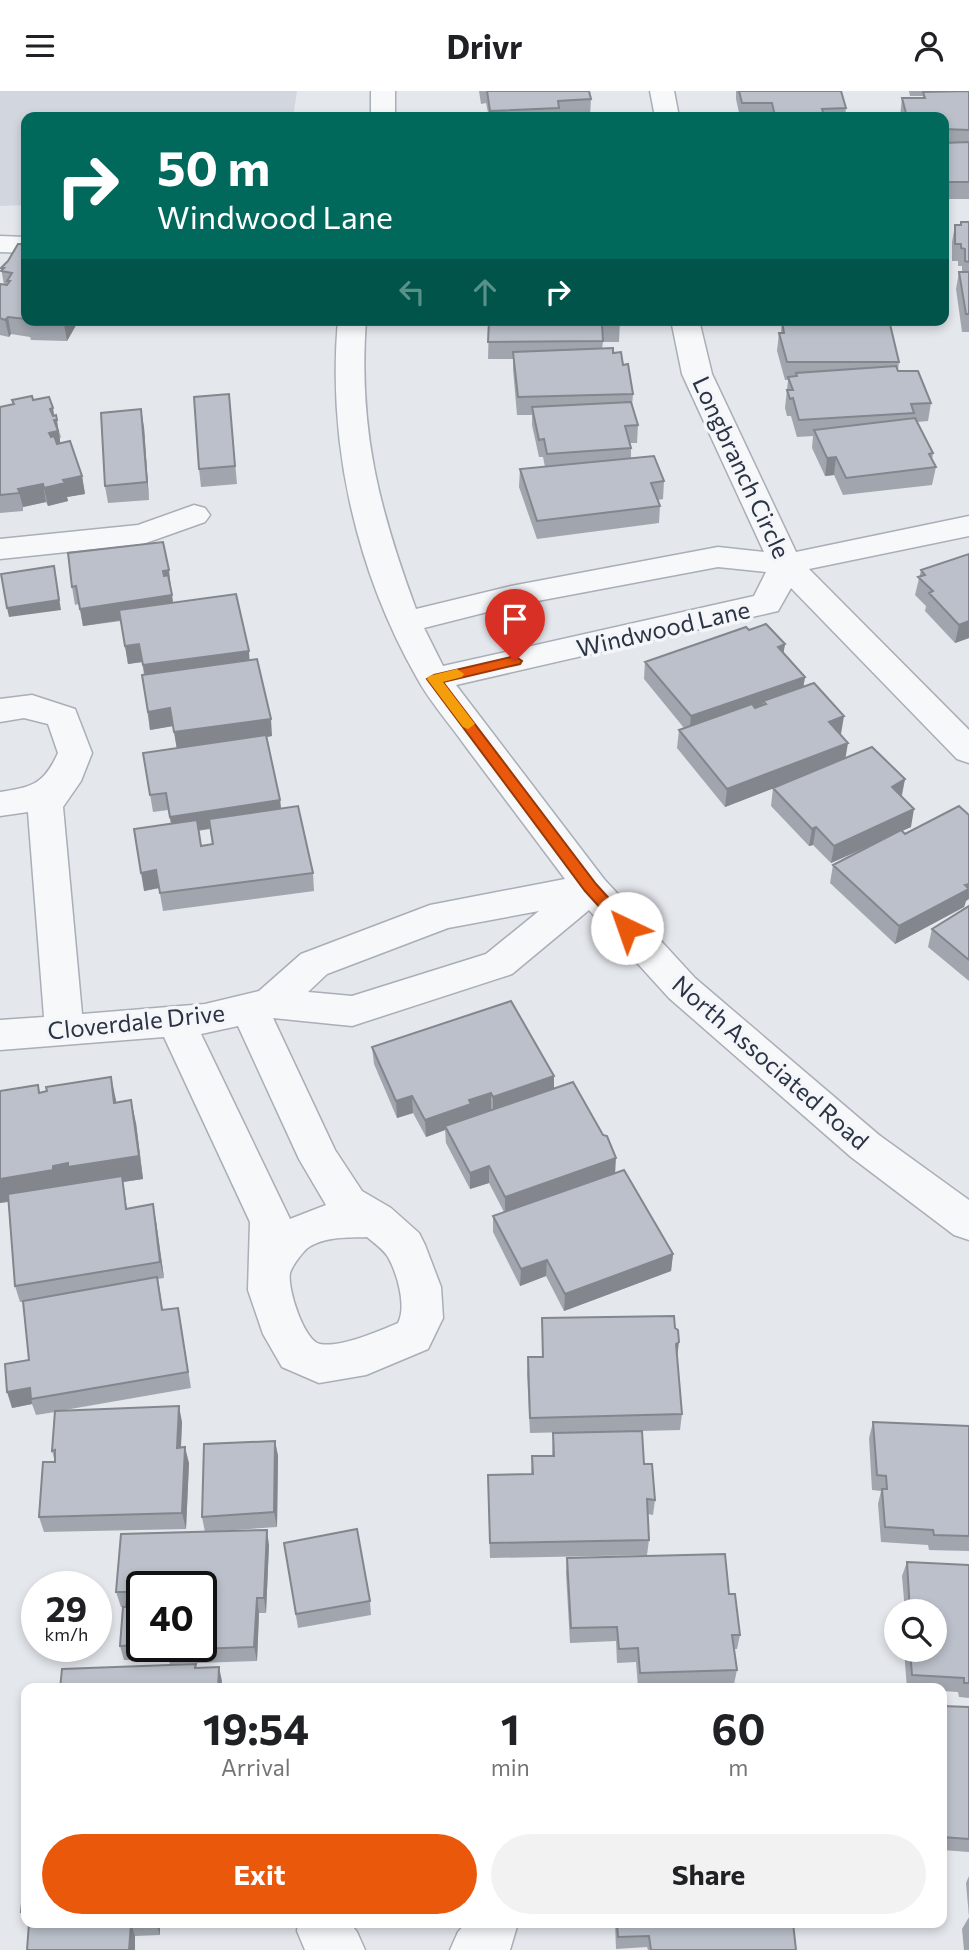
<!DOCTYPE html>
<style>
body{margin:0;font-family:Commissioner,sans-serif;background:#f2f2f2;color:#202124;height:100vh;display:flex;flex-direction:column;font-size:26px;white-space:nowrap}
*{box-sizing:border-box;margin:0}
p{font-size:23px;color:#757577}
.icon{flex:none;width:38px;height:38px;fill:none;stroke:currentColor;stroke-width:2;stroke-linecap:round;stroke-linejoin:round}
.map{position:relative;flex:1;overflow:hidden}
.panel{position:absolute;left:21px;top:1592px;width:926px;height:245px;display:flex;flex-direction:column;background:#fff;border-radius:14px;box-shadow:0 4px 10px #0003}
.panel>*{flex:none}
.guide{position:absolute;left:21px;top:21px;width:928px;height:214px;border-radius:14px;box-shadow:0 4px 10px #0003;background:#00695c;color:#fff;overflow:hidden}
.controls{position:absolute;left:884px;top:1508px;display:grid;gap:14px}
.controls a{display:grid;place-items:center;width:63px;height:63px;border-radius:50%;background:#fff;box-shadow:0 4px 10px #0003;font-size:35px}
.speed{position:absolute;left:21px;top:1480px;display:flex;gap:14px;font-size:35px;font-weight:700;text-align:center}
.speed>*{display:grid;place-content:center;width:91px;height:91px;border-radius:50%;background:#fff;box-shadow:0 4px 10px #0003;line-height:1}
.speed small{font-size:18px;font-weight:400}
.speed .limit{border:4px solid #111;border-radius:10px;background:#fff;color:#111}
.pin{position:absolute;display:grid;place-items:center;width:60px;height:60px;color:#fff;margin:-72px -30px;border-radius:50% 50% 50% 0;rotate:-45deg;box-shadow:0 0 7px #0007}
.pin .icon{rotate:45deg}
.me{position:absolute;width:77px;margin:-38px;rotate:318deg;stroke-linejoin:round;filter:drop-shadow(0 0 5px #0008)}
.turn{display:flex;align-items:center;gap:24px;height:147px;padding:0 21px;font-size:32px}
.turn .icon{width:91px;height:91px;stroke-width:2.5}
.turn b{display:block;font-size:49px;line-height:60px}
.lanes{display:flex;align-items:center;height:66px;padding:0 21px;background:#0003;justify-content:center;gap:35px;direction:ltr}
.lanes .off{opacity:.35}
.eta{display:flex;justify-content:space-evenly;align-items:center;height:119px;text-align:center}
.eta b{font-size:42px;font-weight:700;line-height:49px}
.cta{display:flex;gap:14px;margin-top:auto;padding:14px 21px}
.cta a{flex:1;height:80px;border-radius:42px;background:#ea580c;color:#fff;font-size:28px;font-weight:700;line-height:80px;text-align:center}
.cta a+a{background:#f2f2f2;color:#202124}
header{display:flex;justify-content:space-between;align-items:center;height:91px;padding:0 21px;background:#fff;font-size:32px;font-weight:700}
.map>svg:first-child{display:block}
.built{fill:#d2d6de}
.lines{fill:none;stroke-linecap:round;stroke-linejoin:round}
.minor-casing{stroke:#a9aeb7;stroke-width:3}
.minor{fill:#f7f8fa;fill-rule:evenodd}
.wall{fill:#a1a5ae;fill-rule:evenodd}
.shaded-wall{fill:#83868d}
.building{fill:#bbc0ca;stroke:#83868d;stroke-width:2}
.route{fill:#ea580c;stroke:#983908;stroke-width:2}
.slow{fill:#f59e0b}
.labels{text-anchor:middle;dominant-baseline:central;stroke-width:7;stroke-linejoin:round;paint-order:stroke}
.street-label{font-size:24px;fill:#2b3445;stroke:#f4f6f9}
</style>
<header><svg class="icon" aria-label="menu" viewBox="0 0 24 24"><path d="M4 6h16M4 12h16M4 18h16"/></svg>Drivr<svg class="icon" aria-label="person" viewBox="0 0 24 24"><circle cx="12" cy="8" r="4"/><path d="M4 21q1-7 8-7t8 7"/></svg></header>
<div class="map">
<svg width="969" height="1859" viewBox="0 0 969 1859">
<rect width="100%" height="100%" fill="#e4e7ec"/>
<path class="built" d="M0,0h297l-4,26h-267v88l-26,1z"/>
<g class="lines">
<defs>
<path id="minor" d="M371,0h24v26h-24z
M650,0h24l5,26h-24z
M0,145l26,1v16l-26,-1z
M338,229h28c-8,108 13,189 50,289l95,-23 207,-39 46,5 -82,-178 -11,-54h28l13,54 84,178 173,-36v20l-160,33 160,161v33l-12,-4 -166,-171 -13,23 -322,74 148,194 91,99 184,157 90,65v40l-15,-5 -103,-78 -182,-159 -80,-88 -77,64 -160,52 -79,-8 62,132 27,41 29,17 28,25 6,12 16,42 2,31 -15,31 -62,26 -47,8 -37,-16 -19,-33 -15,-44 2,-68 -86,-185 -164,13v-30l44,-3 -16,-205 -28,4v-24c33,-5 44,-8 58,-39l-10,-29 -24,-6 -24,4v-23l32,-4 43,14 17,44 -11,28 -18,26 19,207 123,-10 54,-13 42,-37 129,-49 135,-26c-33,-44 -66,-88 -99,-132 -16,-23 -36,-45 -49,-69 -61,-107 -90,-235 -79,-358zM718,476l48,5 -12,24 -311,70 -19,-38 87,-22zM539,820l-53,43 -134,42 -44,-4 19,-18 121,-46zM238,935l61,133 27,46 -36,14 -89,-185zM367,1146c7,6 16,12 21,20 9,16 19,49 10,66 -19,8 -58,25 -78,21 -16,-3 -33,-56 -30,-71 2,-7 13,-22 19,-26 18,-11 38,-9 58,-10z
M194,414l11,3 5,7 -5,7 -62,22 -143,15v-20l138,-14z
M298,1832h52l7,9 8,18h-60l-8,-19z
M466,1832h52l-8,27h-60l8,-18z"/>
</defs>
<use href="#minor" class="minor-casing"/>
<use href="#minor" class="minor"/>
</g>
<path class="wall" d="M479,0h110l2,8 -1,17 -28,1h-73l-3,-14 -5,1z
M736,0h105l5,17 -1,9h-105l-4,-18z
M909,0h60v108h-26v-82h-43l2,-19h20l1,-2h-13z
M961,131h8v110h-7l-6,-43 3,-17h3v-6h-4v-5h-6v-19l3,-17h6z
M26,153v76h53l-12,21 -36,-1 -1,-3 -19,-3 -2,3 -9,-2v-51l4,1 -3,-17z
M489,229h131l-1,22h-16l-1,7 11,4 10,12 10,29 -1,12 6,19 -1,18h-7l1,5v11l33,22 -1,18 -5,1 2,6 -1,17 -122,16 -18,-52 1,-18 25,-2 -2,-10h-4l-7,-32v-10h-15l-4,-46v-10h-25z
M789,229h103l-1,8 8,34 -1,8 33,33 -3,18 -11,1 16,31 -1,7 4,7 -4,18 -89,10 -9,-20 -9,1 -13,-28 1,-12 -16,1 -6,-21h-4l-2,-8 3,-28h-3l-8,-29 2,-18h2l1,-12 7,1z
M229,303l8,90 -36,3 -2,-18z
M12,309h21l21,16 7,21 -1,1v5l22,33 3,18 -18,3 1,4 -20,5 -2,-4 -23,5v4l-23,2v-106l13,-2z
M144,336l5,73 -41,3 -3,-17z
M969,463v84l-14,5 -30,-32 1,-5 -11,-11 6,-25z
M72,496l99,1 2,15 77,57 22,76 -5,1 13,63 1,9 32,64 1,18 -151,20 -4,-23 -15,3 27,-67 -3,-14 -15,2 -10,-59 34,-5 -4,-22 -23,4 -8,-55h2l-2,-13 -14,2 -7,-43 -38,5 -4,-22 -4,1zM210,738l2,15 -11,2 -3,-15z
M749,539l36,14 -2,9 22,24 -2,10 38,47 4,25 60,20 -3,17 9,31 -9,4 64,70 -2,6 -69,37 -65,-61 3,-18 44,-22 -46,20 -18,-18 -4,1 -38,-40 2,-18 6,-2 -54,21 -48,-59 2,-18 5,-2 -40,-49 1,-17z
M969,815v75l-41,-34 4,-18z
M372,956l182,29v13l119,165 -2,17 -107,40 -18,-35 -26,10 -27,-54v-16l11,-4 -15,-29 -19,6 -24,-46 -1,-13 -19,7 -13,-24 -16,5 -23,-54z
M38,994l2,7 76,10 20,21 7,56 -20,3 4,27 29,12 8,57 -6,1 5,31 18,14 10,64 -132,23 123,11 -1,26 8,15 -3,66 -142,3 -5,-15 16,-55 -3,-11 3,-39 -19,3 -4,-11 -20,4 17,-48 -6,-58h-3l-5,-16 -7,-84 -8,1v-112z
M542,1227l135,40 5,56 -2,16 -38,1 2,33 11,36 -2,15 -5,-1 1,26 -2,15 -157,3 -2,-68 43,-16 1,-18h20l1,-23 17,-1 -40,1 -3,-60 1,-16h14z
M873,1331l96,4v125l-40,-1 -1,-5 -47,-3 -3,-38 3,-13 -9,-1 -3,-52z
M275,1350l3,15 -1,71 -72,5 -3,-15z
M284,1452l86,58 1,14 -73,13z
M269,1454l-3,68h-7l-2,48 -87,3 -2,-5 -44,1 -4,-14 6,-39h-5l-5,-15zM142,1496l59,60h-59z
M567,1467l162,36 11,41 -3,14h-3l3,21 -3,14 -96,3 -2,-25 -19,1 -1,-22 -46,2 -4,-70z
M907,1471l62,3v133l-10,-1 -1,-5 -16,-1v-2h-35l-3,-39h30v-38h-29l-3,-36z
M942,1615l27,1v145l-27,-2z
M26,1776v56l-5,-11z
M969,1785v74h-5l-2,-21 7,-12 -3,-34z
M27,1832h133v12l-25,1z
M615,1832h178l3,27h-148l-1,-3 -31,2z"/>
<path class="shaded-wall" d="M8,226l3,17 -2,3 -4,-17z
M66,229h13l-12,21 -3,-17z
M53,317l2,12h2l4,28 -9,2 -3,-17 1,-24z
M141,318l3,18 5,73 -2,-18z
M836,366l-2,18 -9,1 2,-18z
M82,385l3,18 -18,3 1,4 -20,5 -4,-18 19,-8z
M43,393l3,18 -23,5 -5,-18z
M54,475l7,44 -52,7 -2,-9z
M169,479l2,18 -6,1 -2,-18z
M172,504l2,17 -91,14 -3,-17z
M969,530v17l-14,5 4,-18z
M139,553l3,18 -14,2 -3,-18z
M785,553l-3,18 -4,-15z
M249,560l1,17 -104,15 -3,-18z
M805,586l-3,18 -36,9 -3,-3 -1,8 -73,25 2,-18z
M170,617l3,18 -23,4 -2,-18z
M844,625l-3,18 -15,5 3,-17z
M271,628l1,17 -95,14 -3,-18z
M848,652l-3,18 -120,46 2,-18z
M905,688l-4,18 -9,-10z
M280,709l2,18 -109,16 -3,-17z
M914,718l-3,18 -80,36 3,-17z
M816,736l-3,18 -4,1 3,-17z
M156,779l3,18 -15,3 -3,-18z
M969,793v15l-3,2 -2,6 -69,37 4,-18z
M554,985v17l-61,21v-17z
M111,986l5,23 3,26 -5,-23z
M491,1002v17l-46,16v4l-19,7 -1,-17 44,-20z
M412,1005l1,17 -16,5 -1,-17z
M131,1009l5,23 7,56 -20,3 6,44 -70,-33 -59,10v-24l53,-13z
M616,1067l-1,17 -110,39v-17z
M489,1075v17l-19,6v-16z
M153,1113l3,17 8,57 -4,-16z
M673,1163l-2,17 -107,40 1,-17z
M547,1169l-1,16 -26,10 1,-17z
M679,1251l-2,16 -1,-14z
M30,1297l2,16 -20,4 -5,-16z
M179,1315l3,16 -2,41 -3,-15z
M275,1350l3,15 -1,71 -3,-15z
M185,1356l4,16 -3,66 -4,-16z
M267,1439l2,15 -3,68 -2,-15z
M257,1507l2,15 -2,48 -3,-14z
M219,1576l3,14 -1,8h-3z
M156,1832h4v12z
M131,1833l4,12v14h-6z"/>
<path class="building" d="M487,0h102l2,8 -33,2 1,7 -69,3z
M739,0h102l5,17 -24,1 2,6 -49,1 -3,-13h-30z
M969,0v39l-26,-1v-12h-36l-5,-19h23l-2,-6z
M969,51v40h-26v-39z
M961,131h8v40l-4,-1v-12l-4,-1v-4h-6v-19h6z
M18,153h8v75l-18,-2 -3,3 -5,-2v-34l7,1 3,-4h-3l5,-8 -11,-2 3,-3h-3l7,-7z
M959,181h10v42h-3z
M29,229h37l-2,4 -36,-2z
M489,229h131v5h-18l1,16 -115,1z
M790,229h99l10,42h-112l-8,-29h5l-2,-12 8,1z
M613,257v5l8,-1 2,13 5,-1 5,30 -115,3 -5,-45z
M896,275l2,5h20l13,32 -20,1 3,9 -115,7 -6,-22 -3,1 -3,-9h6l-5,-13 9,-1 -1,-3z
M229,303l6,72 -36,3 -5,-72z
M32,305l1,4 16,-3 4,11 -3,1 3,7 3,-1 1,5h-3l4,11 -9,2 2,4 3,-1 3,8 13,-3 12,35 -19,4 2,3 -21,5 -1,-4 -25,5 2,4 -20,2v-88l14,-3 -2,-4z
M631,311l7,23 -13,1 6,22 -84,6 -3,-15 -5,1 -7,-33z
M141,318l6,73 -42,4 -4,-73z
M915,327l18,35 -4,1 7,13 -90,11 -10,-21 -9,1 -13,-28z
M654,365l10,25 -13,2 9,23 -123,15 -17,-52z
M163,451l6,28 -6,1 1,5 4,-1 4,20 -92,14 -4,-23 -4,1 -4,-34z
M969,463v67l-10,4 -30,-32 4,-2 -15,-14 7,-2 -4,-5z
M54,475l5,34 -52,8 -6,-34z
M236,503l13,57 -106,14 -4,-21 -14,2 -6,-36z
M766,533l19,20 -7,3 27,30 -114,39 -46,-54 101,-35 3,3z
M257,568l14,60 -97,13 -4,-24 -22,4 -6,-37z
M814,592l30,33 -15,6 19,21 -121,46 -48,-59 73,-26 3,4 11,-4 -3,-3z
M266,644l14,65 -110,17 -4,-24 -16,2 -7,-42z
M872,656l33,32 -13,8 22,22 -80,37 -18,-19 -4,2 -39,-41z
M298,715l15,67 -153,20 -4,-23 -15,3 -7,-44 63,-9 4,26 12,-2 -4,-25z
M959,715l10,9v69l-4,1 4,4 -70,37 -66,-61 68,-35 4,4z
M969,815v54l-37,-31z
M511,910l43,75 -61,21 -2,-4 -22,7 2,4 -46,16 -13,-24 -16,5 -24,-54z
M111,986l3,26 17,-3 8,56 -71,11v-4l-15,3v4l-53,9v-88l38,-6 1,8 8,-2 -1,-4z
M573,991l30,53 4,1 9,22 -111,39 -16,-31 -19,7 -25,-47z
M624,1079l49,84 -108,40 -18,-34 -26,9 -28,-53z
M122,1085l4,33 27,-5 7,58 -145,24 -7,-92z
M157,1186l5,33 16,-2 10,64 -157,27 -1,-11 -23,4 -2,-28 24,-4 -6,-59z
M674,1225l1,12 3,2 1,12 -3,2 6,70 -152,4 -2,-61h15l-1,-39z
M179,1315l-2,42 8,-1 -3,66 -143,4 4,-55h12v-12l-3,1 3,-40z
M873,1331l96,4v110l-35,-1 -1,-5 -48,-3 -3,-38h5l-1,-13 -9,-1z
M642,1340l2,33h8l3,36 -8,-1 2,41 -159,3 -2,-68 45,-1 -1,-18h22l-1,-23z
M275,1350l-1,71 -72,5 2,-73z
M357,1438l13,72 -74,13 -12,-71z
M267,1439l-3,68h-7l-3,49 -88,3v-3h35v-60h-59v58l-22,1 3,-39h3l2,-15h-12l5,-58z
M725,1463l4,40h6l5,41h-8l5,35 -97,3 -2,-25 -19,1 -2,-22 -46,1 -4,-70z
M907,1471l62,3v118h-5v-5l-52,-3 -2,-25h24v-38h-24z
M196,1573l-1,4 24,-1 -1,22h-158l2,-20z
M764,1596v2h-31z
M942,1615l27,1v132l-27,-2z
M26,1776v45h-5z
M29,1832h118l-16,1 -2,26h-102z
M617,1832h176l3,27h-145l-2,-14 -31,1z"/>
<path class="route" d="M515,565l7,5 -2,3 -77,18 153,202 36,40 3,4 -3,4h-10l-37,-41 -158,-212 7,-4z"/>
<path class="slow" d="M457,578l7,5 -2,3 -19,5 32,42 -7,5 -5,-2 -36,-48 2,-3z"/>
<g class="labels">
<g class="street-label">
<text transform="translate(742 376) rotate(65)">Longbranch Circle</text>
<text transform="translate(663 537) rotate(-13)">Windwood Lane</text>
<text transform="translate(136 930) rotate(-6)">Cloverdale Drive</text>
<text transform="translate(771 971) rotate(41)">North Associated Road</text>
</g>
</g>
</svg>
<div class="controls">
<a><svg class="icon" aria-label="search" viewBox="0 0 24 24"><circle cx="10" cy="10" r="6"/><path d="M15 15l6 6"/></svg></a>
</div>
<div class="speed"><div>29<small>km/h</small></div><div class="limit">40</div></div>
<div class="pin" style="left:515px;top:570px;background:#d93025"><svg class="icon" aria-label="arrive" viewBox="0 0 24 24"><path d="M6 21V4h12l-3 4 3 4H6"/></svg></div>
<svg class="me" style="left:627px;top:837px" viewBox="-20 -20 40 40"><circle r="19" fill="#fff"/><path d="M0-13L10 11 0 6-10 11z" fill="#ea580c"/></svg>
<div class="guide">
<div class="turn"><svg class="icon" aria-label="right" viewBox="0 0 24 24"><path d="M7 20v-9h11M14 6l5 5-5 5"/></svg><div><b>50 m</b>Windwood Lane</div></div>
<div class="lanes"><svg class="icon off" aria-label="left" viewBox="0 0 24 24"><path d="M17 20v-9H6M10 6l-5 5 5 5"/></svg><svg class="icon off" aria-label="ahead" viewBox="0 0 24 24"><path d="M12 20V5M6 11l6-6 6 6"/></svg><svg class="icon" aria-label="right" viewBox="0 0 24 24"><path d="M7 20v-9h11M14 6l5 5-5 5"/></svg></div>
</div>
<section class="panel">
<div class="eta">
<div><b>19:54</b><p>Arrival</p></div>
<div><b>1</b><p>min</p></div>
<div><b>60</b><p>m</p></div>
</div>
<div class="cta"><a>Exit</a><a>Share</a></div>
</section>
</div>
